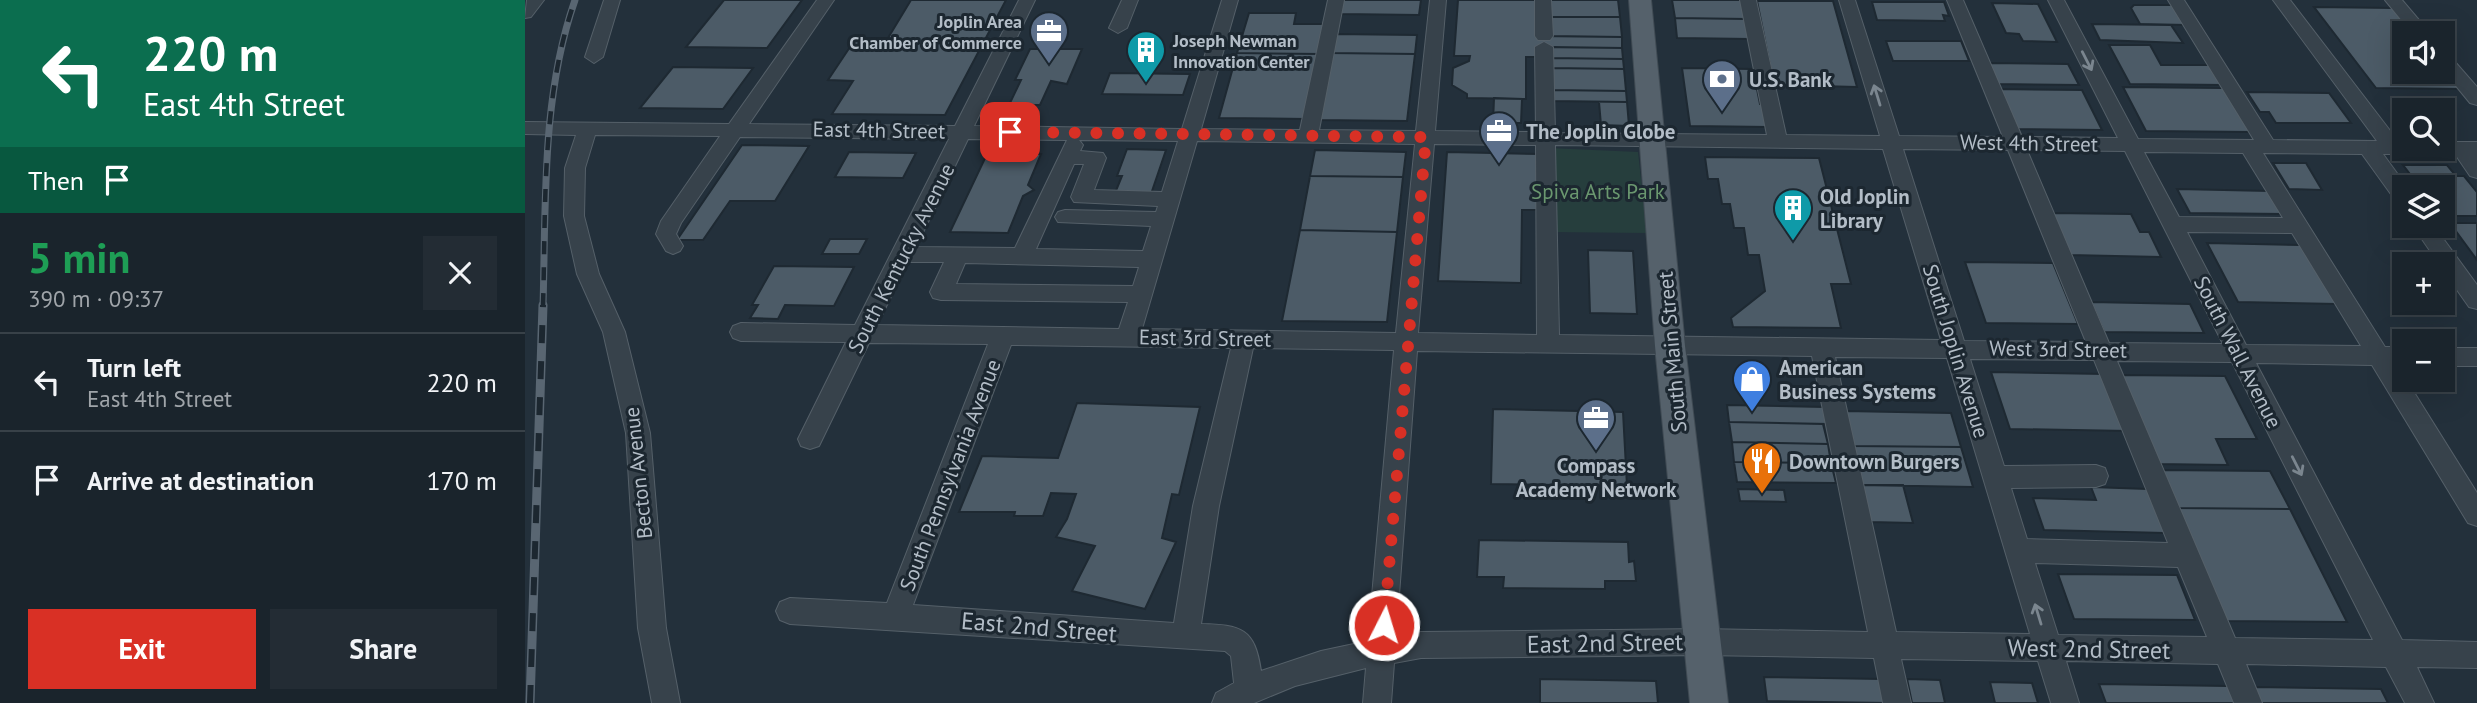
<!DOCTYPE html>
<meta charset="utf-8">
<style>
body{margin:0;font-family:"PT Sans",sans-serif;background:#232c34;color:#f1f3f6;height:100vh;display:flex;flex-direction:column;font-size:26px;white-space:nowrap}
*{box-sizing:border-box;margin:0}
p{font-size:23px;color:#9fa4a9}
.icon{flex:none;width:38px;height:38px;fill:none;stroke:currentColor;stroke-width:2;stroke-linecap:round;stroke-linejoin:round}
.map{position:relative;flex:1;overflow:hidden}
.details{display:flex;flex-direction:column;background:#1a242c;width:525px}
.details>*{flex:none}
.top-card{background:#0b6e4f;color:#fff;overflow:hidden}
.buttons{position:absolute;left:1867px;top:21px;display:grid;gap:14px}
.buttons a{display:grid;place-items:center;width:63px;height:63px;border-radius:0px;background:#1a242c;box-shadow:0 7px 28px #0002,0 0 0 2px #384148;font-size:35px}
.pin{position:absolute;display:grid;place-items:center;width:60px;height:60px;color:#fff;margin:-30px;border-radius:14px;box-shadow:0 4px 10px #0006}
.me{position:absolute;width:77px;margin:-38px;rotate:5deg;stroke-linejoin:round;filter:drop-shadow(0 0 5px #0008)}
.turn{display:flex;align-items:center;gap:24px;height:147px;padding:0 28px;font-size:32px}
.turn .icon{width:91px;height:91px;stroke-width:2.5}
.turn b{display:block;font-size:49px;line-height:60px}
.then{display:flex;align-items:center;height:66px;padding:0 28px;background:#0003;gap:14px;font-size:26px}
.round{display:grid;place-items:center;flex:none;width:74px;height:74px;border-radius:0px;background:#232c34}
.headline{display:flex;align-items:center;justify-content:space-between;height:119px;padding:0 28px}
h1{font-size:42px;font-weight:700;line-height:52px;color:#1e9e55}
.cta{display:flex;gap:14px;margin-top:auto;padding:14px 28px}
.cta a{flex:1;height:80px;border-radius:0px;background:#d93025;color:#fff;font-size:28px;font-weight:700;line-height:80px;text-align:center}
.cta a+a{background:#232c34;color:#f1f3f6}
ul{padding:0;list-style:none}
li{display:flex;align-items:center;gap:21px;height:98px;padding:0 28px;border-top:2px solid #384148}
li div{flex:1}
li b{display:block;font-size:26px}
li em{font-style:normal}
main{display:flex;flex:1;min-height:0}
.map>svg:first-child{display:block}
.green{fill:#263e3d}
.building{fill:#4c5b67;stroke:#1e2932;stroke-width:2}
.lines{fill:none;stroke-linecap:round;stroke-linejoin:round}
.minor-casing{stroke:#556069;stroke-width:2}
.major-casing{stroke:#404b54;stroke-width:2}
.minor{fill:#37424b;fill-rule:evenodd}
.major{fill:#55616b;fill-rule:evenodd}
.rail-far1-casing{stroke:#596672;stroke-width:7}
.rail-casing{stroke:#596672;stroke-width:9}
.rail-far1{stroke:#1c2730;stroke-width:4.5;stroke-dasharray:13;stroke-linecap:butt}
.rail{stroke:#1c2730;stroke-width:6;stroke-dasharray:18;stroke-linecap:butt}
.oneway{stroke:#7b868f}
.route{stroke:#d93025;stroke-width:12;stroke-dasharray:0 21.6}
.labels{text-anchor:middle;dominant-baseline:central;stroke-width:6;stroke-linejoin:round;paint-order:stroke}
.far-poi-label{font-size:18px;font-weight:bold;fill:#b3bdc7;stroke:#1c2730;text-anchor:end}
.poi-label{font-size:21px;font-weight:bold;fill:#b3bdc7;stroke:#1c2730;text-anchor:start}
.street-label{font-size:21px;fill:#b3bdc7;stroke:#1c2730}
.park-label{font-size:21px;fill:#6a976f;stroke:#1c2730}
.near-street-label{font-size:24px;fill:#b3bdc7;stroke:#1c2730}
</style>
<main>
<section class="details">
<div class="top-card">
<div class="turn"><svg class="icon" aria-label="left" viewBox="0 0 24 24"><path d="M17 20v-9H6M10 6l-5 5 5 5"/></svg><div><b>220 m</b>East 4th Street</div></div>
<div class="then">Then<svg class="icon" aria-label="arrive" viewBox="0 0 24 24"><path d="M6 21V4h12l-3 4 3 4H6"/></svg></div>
</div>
<div class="headline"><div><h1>5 min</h1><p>390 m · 09:37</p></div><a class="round"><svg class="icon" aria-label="close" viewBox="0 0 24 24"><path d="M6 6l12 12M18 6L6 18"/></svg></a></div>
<ul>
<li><svg class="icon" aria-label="left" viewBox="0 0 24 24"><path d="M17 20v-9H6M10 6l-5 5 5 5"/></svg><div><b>Turn left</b><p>East 4th Street</p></div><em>220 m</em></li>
<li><svg class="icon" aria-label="arrive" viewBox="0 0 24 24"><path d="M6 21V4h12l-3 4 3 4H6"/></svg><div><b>Arrive at destination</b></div><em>170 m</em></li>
</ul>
<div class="cta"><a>Exit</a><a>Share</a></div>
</section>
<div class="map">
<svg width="1952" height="703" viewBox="0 0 1952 703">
<rect width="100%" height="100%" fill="#23303b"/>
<path class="green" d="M1024,148l89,4 9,81 -98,-1z"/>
<path class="building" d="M199,0h78l-35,48 -81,-1z
M386,0h95l-61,115 -113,-1 21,-33 -25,-1 28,-42h32z
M818,0h78l-2,15 -79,-1z
M933,0h80v36l84,1v11l-84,-1v10h-12v42l-59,-1v-4l-15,-9 1,-17 16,-7 1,-5h-16z
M1024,0h69l2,17h-71z
M1147,0h70l4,19 -71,-1z
M1232,1h76l24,86 -83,-2z
M1347,2h72l5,14 -6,-1 2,6 -68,-1z
M1467,3l46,1 19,38 -34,-1 -4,-7 -13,-1z
M1609,5h40l12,20 -46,-1 -9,-16z
M1789,7l81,1 21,25h-11v39h38v-7l20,24 -87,-1z
M724,13h47l-2,11h32l-6,30 -83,-1z
M1024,17h71l2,20 -72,-1z
M1150,18l71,1 4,20 -73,-1z
M1567,24l79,1 12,18 -83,-3z
M809,34l83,1 -2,19 -85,-1z
M1361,41h75l8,20h-76z
M1584,45h41l11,20h50l12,20 -93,-1z
M1025,47l72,1 1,11 -73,-1z
M505,49h52l-15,35 -16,-3 -11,24h-31l12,-25h-6z
M712,53l83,1 -13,65 -88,-1z
M805,53l85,1 -8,67 -90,-1z
M1025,58l73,1 1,10 -74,-1z
M1460,63l83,1 11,21 -85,-1z
M148,67l80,1 -30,41 -83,-1z
M1025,68l74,1 2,22 -76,-1z
M1157,68l71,1 7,35h4l5,23 -79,-1z
M585,73l80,1 -7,21 -81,-1z
M1598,87l100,1 27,44 -104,-1z
M1470,89l87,1 20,40 -90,-1z
M1025,90l76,1 1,11 -77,-1z
M1722,92l82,1 22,30h-75l-7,-11h-9z
M969,98l28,1 -1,24h-28z
M1074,102h28l2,24 -28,-1z
M217,145l67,1 -34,55h-45l-27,39h-26z
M602,149l39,1 -15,44 -36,-1 7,-17h-5z
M790,150l91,2 -3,25 -93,-1z
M324,152l67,1 -13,25 -68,-1z
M922,152l93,2v56h-18l-1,73 -83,-2z
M462,154h54l-13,31 6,5 -11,6 -15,37 -58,-1z
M1180,157l114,1 32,126h-20l10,44 -108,-1 -2,-9 34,-27 -6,-36h-11l-4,-27h-10l-4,-24h-8l-4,-25h-10z
M1748,163h33l16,27 -33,-1z
M1878,165h44l9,11h8l13,16v24h-34v-29h-23z
M785,176l93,1 -6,55 -97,-2z
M1652,189l93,2 14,23 -94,-1z
M1526,213l80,1 9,18h9l12,25 -92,-2z
M1925,223h27v37z
M775,230l97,2 -10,90 -105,-1z
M305,239h37l-8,15h-37z
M1682,243l94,2 36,59 -99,-2z
M1063,250l45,1 4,63 -47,-1z
M1440,262l88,1 25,61 -92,-1z
M249,266l80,1 -20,39 -49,-1 -7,14 -28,-1 8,-13h-6z
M1566,302l99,2 14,29 -100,-1z
M1466,372l115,2 23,57 -119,-2z
M1593,375l107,1 32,63h-41l12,26 -72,-1z
M552,403l123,4 -21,88 -7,-1 -10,44 14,4 -31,67 -73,-18 23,-45 -39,-9 11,-18 9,-25 -25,-1 -8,23h-29l1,-4h-56l23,-56 76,2z
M1202,405l98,2 3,17 -99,-2z
M968,409l130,3 4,74 -136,-2z
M1320,411l106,2 10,34 -109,-1z
M1204,422l94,2 5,20 -96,-2z
M1207,442l96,2 3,19 -97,-1z
M1327,446l109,1 12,40 -112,-2z
M1209,462l97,1 5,20 -99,-1z
M1634,470l111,1 20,38 -115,-1z
M1336,485h42l10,38 -44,-1z
M1566,487l57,2 17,44 -121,-3 -11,-32 63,2z
M1213,489l46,1 2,12 -46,-1z
M1650,508l115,1 57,113 -123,-1z
M954,540l149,2 1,20 5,-1 2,20h-31v8l-102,-1 1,-11h-27z
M1533,574l119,1 18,45 -121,-1z
M1239,677l118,2 5,24 -120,-2z
M1015,679l116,2 2,22h-118z
M1382,679l33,1 5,23h-33z
M1465,682l42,1 6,20h-43z
M1574,684l129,2 7,17h-129z
M1729,687l127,2 7,14h-127z"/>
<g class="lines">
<defs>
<path id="minor" d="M2,0h17l-13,17 -6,1z
M79,0h16l-17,57 -9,6 -9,-6z
M292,0h17l-85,124 206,2 64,-126h16l-61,126 208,3 40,-129h16l-37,129 99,1 28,-130h16l-25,130 97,1 14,-131h16l-11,131 101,1 -1,-85 9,-5 9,5 2,86 212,2 -27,-135h16l30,135 94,1 -41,-136h16l44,136 104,1 -56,-137h16l59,137 96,1 -70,-138h16l74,139 116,1 -86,-140h16l89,140 104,1 -104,-141h17l108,141 7,1v7h9l-9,5h-22l24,33h-2v19l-7,-2 -36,-50 -99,-1 122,194h20v18h-8l80,128v33l-9,-3 -96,-158 -116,-2 146,277 75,2v26l-60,-1 17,36h-29l-19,-36 -140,-3 16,39h-28l-16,-39 -152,-3 13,42h-28l-13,-42 -137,-2 10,44h-28l-9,-45 -172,-3 -281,3 -27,5 -3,40h-28l3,-35 -71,18 -41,17h-42l4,-10 18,-10 -3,-27 -6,-5 -435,-27 -10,-4 -4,-9 4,-9 10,-4 97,5 101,-259 -119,-1 -50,103 -9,3 -9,-3 -3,-7 48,-97 -105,-1 -8,-3 -3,-6 3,-6 8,-3 114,2 94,-186 -209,-2 -59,86 -5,11 7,12 -3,5 -7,3 -7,-3 -10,-17 5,-13 59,-85 -125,-1 -10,33 -1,48 15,58 26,58 25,101 16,195 14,75h-28l-14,-75 -12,-195 -23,-101 -26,-58 -13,-58 1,-48 11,-33 -51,-1v-12l204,2zM443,139l99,1 -52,108 -99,-1zM554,140l99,1 -16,51 -68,-2 12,-32 -3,-5 -23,-2 3,-6zM672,141l218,3 -19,189 -254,-4zM909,144l102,1 1,190 -119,-2zM1030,145l328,4 58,191 -382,-5zM1378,149l105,1 78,192 -122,-1zM1502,150l98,1 98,193 -114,-1zM1619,152l99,1 40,65 -104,-1zM549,164h10l-13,33 3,5 84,4 -2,6 -91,-2 -7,2 -3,5 3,5 93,4 -8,25 -107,-2zM1662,232l105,1 69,113 -115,-1zM383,262h36l-14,30 3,6 8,2 187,2 -9,27 -242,-4zM440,263l174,4 -6,19 -177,-2zM486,345l220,3 -38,158 -19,117 -261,-18zM728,348l141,2 -26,291 -47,10 -60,20c-6,-43 -20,-46 -60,-47l18,-118zM892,351l395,5 56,276 -166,-3 -281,3 -25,4zM1310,357l112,1 83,276 -134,-2zM1445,359l124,1 74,183 -141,-4 -16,-51 85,-1 9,-3 3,-8 -3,-8 -9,-3 -92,1zM1592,361l115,1 141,278 -138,-2zM1510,563l143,4 29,70 -149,-2z
M597,0h16l-11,28 -9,5 -9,-5z
M1010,0h16l2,36 -3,4h-12l-3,-4z
M1860,0h17l28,33h-18z
M1918,53l6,2 28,32v18l-7,-2 -27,-33z
M1918,142h34v36l-7,-2 -15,-22 -19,-1 -2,-4h9z
M1888,226h21l43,59v24l-8,-2 -26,-37v-6h-4z
M1918,348h34v18h-34z"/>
<path id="major" d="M1104,0h22l34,346 43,357h-38l-35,-357z"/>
</defs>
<use href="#minor" class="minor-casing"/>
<use href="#major" class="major-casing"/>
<use href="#minor" class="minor"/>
<use href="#major" class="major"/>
<defs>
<path id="rail-far1" d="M18,306c3,-101 -2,-209 32,-306"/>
<path id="rail" d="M5,703l13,-398"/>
</defs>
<use href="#rail-far1" class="rail-far1-casing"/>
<use href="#rail" class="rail-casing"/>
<use href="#rail-far1" class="rail-far1"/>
<use href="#rail" class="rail"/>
</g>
<defs><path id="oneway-shaft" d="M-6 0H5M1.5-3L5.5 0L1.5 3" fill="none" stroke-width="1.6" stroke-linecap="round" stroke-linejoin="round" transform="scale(1.75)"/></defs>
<g class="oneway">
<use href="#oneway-shaft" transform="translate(1562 61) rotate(63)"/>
<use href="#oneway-shaft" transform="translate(1352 95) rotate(-107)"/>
<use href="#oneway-shaft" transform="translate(1772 466) rotate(63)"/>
<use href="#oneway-shaft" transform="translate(1513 614) rotate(-107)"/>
</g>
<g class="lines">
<path class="route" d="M485,132l416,5 -42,488"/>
</g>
<defs>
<symbol id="office-pin" viewBox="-11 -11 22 30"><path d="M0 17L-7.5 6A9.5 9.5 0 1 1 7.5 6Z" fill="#5c6f8a" stroke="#1c2730"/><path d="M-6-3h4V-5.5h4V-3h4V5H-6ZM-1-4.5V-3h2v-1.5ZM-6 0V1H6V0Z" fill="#fff"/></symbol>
<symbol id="building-pin" viewBox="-11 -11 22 30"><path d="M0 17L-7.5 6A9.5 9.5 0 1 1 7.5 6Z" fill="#0f9aa8" stroke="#1c2730"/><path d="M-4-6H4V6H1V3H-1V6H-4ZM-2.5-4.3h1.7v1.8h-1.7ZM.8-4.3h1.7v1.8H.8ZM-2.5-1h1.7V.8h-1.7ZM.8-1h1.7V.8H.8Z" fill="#fff"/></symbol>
<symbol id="bank-pin" viewBox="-11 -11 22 30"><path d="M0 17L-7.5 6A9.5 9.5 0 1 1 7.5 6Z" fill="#5c6f8a" stroke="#1c2730"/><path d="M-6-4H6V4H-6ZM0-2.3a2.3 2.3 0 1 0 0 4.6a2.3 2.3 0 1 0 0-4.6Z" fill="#fff"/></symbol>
<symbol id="shop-pin" viewBox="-11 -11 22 30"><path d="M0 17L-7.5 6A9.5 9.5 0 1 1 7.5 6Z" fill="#3f7fe0" stroke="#1c2730"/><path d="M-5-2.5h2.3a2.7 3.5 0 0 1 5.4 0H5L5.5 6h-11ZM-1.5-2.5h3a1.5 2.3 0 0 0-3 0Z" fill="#fff"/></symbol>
<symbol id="restaurant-pin" viewBox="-11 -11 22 30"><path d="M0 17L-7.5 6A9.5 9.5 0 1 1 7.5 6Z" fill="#e8710a" stroke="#1c2730"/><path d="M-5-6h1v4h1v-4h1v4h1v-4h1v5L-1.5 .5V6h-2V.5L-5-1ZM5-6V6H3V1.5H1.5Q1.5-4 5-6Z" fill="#fff"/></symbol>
</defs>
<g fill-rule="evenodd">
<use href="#office-pin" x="502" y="9" width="44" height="60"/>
<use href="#building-pin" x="599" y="28" width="44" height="60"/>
<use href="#bank-pin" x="1175" y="57" width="44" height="60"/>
<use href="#office-pin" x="952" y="109" width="44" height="60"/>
<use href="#building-pin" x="1246" y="186" width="44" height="60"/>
<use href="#shop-pin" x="1205" y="357" width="44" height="60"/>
<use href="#office-pin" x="1049" y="396" width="44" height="60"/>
<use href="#restaurant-pin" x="1215" y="439" width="44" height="60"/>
</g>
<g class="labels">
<g class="far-poi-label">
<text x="497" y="21">Joplin Area<tspan x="497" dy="21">Chamber of Commerce</tspan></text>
<text x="648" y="40" text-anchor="start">Joseph Newman<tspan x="648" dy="21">Innovation Center</tspan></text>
</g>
<g class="poi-label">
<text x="1224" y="79">U.S. Bank</text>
<text x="1001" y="131">The Joplin Globe</text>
<text x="1295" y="196">Old Joplin<tspan x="1295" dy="24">Library</tspan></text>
<text x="1254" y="367">American<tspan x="1254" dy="24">Business Systems</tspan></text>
<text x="1264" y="461">Downtown Burgers</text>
<text x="1071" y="465" text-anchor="middle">Compass<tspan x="1071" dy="24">Academy Network</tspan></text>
</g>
<g class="street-label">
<text transform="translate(354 130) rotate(1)">East 4th Street</text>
<text transform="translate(1504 143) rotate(1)">West 4th Street</text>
<text transform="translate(376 258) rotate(-63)">South Kentucky Avenue</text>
<text transform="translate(680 338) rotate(1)">East 3rd Street</text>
<text transform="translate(1533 349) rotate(1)">West 3rd Street</text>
<text transform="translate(1431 351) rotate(73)">South Joplin Avenue</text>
<text transform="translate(1147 352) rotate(-95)">South Main Street</text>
<text transform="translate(1713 352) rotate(63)">South Wall Avenue</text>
<text transform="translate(113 473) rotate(-96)">Becton Avenue</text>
<text transform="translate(425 475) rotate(-69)">South Pennsylvania Avenue</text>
</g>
<g class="park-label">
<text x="1073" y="191">Spiva Arts Park</text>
</g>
<g class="near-street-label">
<text transform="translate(514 627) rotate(5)">East 2nd Street</text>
<text transform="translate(1080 643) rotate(-1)">East 2nd Street</text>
<text transform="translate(1564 649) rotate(1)">West 2nd Street</text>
</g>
</g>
</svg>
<div class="buttons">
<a><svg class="icon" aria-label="sound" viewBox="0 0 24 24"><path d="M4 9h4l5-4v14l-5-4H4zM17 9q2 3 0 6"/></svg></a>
<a><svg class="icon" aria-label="search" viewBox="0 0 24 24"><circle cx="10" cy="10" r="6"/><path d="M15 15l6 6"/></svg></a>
<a><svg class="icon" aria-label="layers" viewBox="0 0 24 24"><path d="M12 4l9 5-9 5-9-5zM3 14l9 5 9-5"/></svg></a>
<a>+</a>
<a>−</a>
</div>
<div class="pin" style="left:485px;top:132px;background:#d93025"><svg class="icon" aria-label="arrive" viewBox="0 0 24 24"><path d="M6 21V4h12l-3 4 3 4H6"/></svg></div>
<svg class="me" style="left:859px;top:625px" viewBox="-20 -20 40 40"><circle r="17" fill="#d93025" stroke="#fff" stroke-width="3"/><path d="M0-11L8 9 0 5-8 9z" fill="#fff"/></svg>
</div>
</main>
